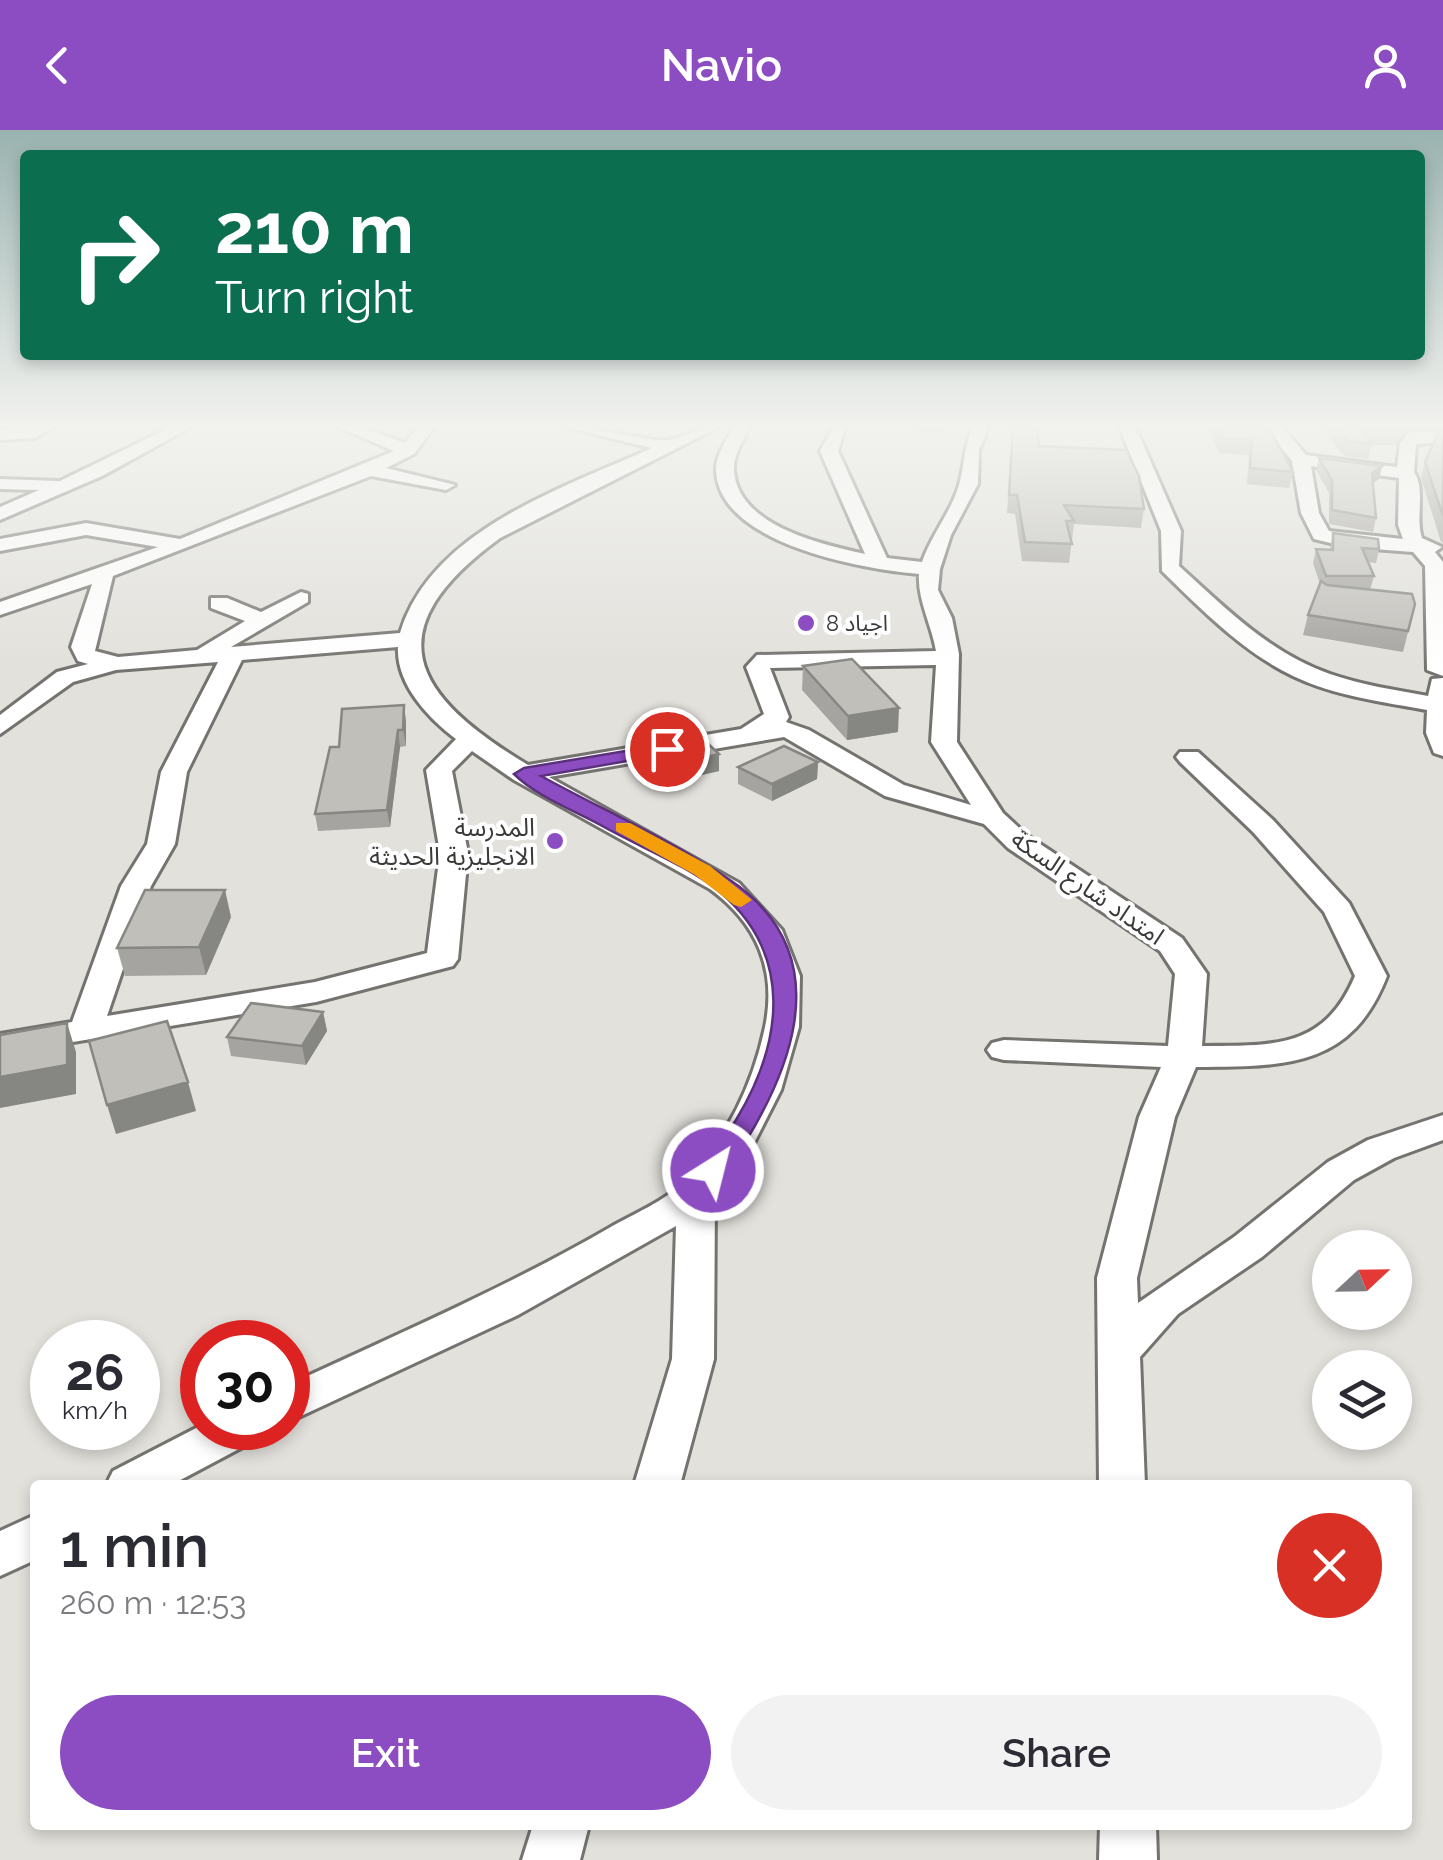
<!DOCTYPE html>
<meta charset="utf-8">
<style>
body{margin:0;font-family:Raleway,"Noto Sans Arabic",sans-serif;background:#f2f2f3;color:#2b2b33;height:100vh;display:flex;flex-direction:column;font-size:38px;white-space:nowrap}
*{box-sizing:border-box;margin:0}
p{font-size:32px;color:#7c7c81}
.icon{flex:none;width:55px;height:55px;fill:none;stroke:currentColor;stroke-width:2;stroke-linecap:round;stroke-linejoin:round}
.map{position:relative;flex:1;overflow:hidden}
.side{position:absolute;left:30px;top:1350px;width:1382px;height:350px;display:flex;flex-direction:column;background:#fff;border-radius:10px;box-shadow:0 5px 15px #0003}
.side>*{flex:none}
.guide{position:absolute;left:20px;top:20px;width:1405px;height:210px;border-radius:10px;box-shadow:0 5px 15px #0003;background:#0b6e4f;color:#fff;overflow:hidden}
.needle{width:65px;rotate:68deg}
.fabs{position:absolute;left:1312px;top:1100px;display:grid;gap:20px}
.fabs a{display:grid;place-items:center;width:100px;height:100px;border-radius:50%;background:#fff;box-shadow:0 5px 15px #0003;font-size:50px}
.speed{position:absolute;left:30px;top:1190px;display:flex;gap:20px;font-size:50px;font-weight:700;text-align:center}
.speed>*{display:grid;place-content:center;width:130px;height:130px;border-radius:50%;background:#fff;box-shadow:0 5px 15px #0003;line-height:1}
.speed small{font-size:25px;font-weight:400}
.speed .limit{border:15px solid #d22;background:#fff;color:#111}
.pin{position:absolute;display:grid;place-items:center;width:85px;height:85px;color:#fff;margin:-42px;border:5px solid #fff;border-radius:50%;box-shadow:0 2px 10px #0007}
.me{position:absolute;width:110px;margin:-55px;rotate:36deg;stroke-linejoin:round;filter:drop-shadow(0 0 8px #0008)}
.turn{display:flex;align-items:center;gap:35px;height:210px;padding:0 30px;font-size:45px}
.turn .icon{width:130px;height:130px;stroke-width:2.5}
.turn b{display:block;font-size:70px;line-height:85px}
.round{display:grid;place-items:center;flex:none;width:105px;height:105px;border-radius:52px;background:#f2f2f3}
.overview{display:flex;align-items:center;justify-content:space-between;height:170px;padding:0 30px}
h1{font-size:60px;font-weight:600;line-height:75px}
.primary-button{display:flex;gap:20px;margin-top:auto;padding:20px 30px}
.primary-button a{flex:1;height:115px;border-radius:60px;background:#8c4cc2;color:#fff;font-size:40px;font-weight:600;line-height:115px;text-align:center}
.primary-button a+a{background:#f2f2f3;color:#2b2b33}
header{display:flex;justify-content:space-between;align-items:center;height:130px;padding:0 30px;background:#8c4cc2;color:#fff;font-size:45px;font-weight:600}
.map>svg:first-child{display:block}
.lines{fill:none;stroke-linecap:round;stroke-linejoin:round}
.minor-casing{stroke:#74736f;stroke-width:6}
.minor{fill:#fff;fill-rule:evenodd}
.wall{fill:#a5a4a0}
.shaded-wall{fill:#868682}
.building{fill:#c0bfba;stroke:#868682;stroke-width:2.5}
.route{fill:#8c4cc2;stroke:#5b317e;stroke-width:2.5}
.slow{fill:#f59e0b}
.poi-dot{fill:#8c4cc2;stroke:#fff;stroke-width:4}
.labels{text-anchor:middle;dominant-baseline:central;stroke-width:8;stroke-linejoin:round;paint-order:stroke}
.far-poi-label{font-size:22px;fill:#3a3a38;stroke:#fff;text-anchor:start}
.poi-label{font-size:25px;fill:#3a3a38;stroke:#fff;text-anchor:end}
.street-label{font-size:25px;fill:#3a3a38;stroke:#fff}
</style>
<header><svg class="icon" aria-label="back" viewBox="0 0 24 24"><path d="M15 5l-7 7 7 7"/></svg>Navio<svg class="icon" aria-label="person" viewBox="0 0 24 24"><circle cx="12" cy="8" r="4"/><path d="M4 21q1-7 8-7t8 7"/></svg></header>
<div class="map">
<svg width="1443" height="1730" viewBox="0 0 1443 1730">
<rect width="100%" height="100%" fill="#e2e1dc"/>
<g class="lines">
<defs>
<path id="minor" d="M55,296l-20,12 -35,2v-10z
M173,296h20l-91,50 -102,44v-13l39,-17 -39,-1v-10l60,2z
M336,296h23l46,17 14,-17h16l-21,28 -28,14 69,17 -9,5 -75,-14 -258,100 -18,75 23,6 79,-7 48,-29 -34,-13v-10h16l34,14 40,-20 7,2v8l-77,45 169,-14c31,-103 163,-145 252,-185l-91,-22c27,0 93,17 108,14 20,-4 31,-14 52,-14l-221,112c-126,92 -89,157 28,227l213,-36 23,-15 -18,-47 11,-12 179,-4c-4,-25 -19,-52 -17,-77 -56,-5 -202,-30 -203,-105 0,-15 12,-30 18,-43h16c-6,13 -17,29 -16,44 3,56 88,74 131,84l-45,-103 13,-23h12l-7,23 49,107 35,4c9,-27 32,-54 38,-81 5,-20 4,-35 13,-55h16l-10,24 -1,34 -27,51 -11,34 -2,21 14,28 7,36 -2,88 46,71 25,23 154,102 25,36 -5,72c71,-1 122,4 153,-70l-31,-64 -71,-80 -73,-70 -4,-5 4,-5h18l75,68 76,83 38,73c-36,93 -103,90 -191,91l-21,50 -38,161 1,25 96,-66 94,-75 40,-22 75,-25v25l-49,18 -40,22 -92,77 -84,57 -38,43 5,128h-46l-2,-207 42,-161 22,-50 -157,-7 -12,-3 -5,-7 5,-7 12,-3 164,6 7,-72 -15,-23 -152,-103 -24,-24 -99,-28 -101,-59 -235,40 190,106 43,47 18,46 -1,51 -18,63 -28,55 -38,51 -1,163 -34,126h-46l38,-126 4,-133 -158,89 -230,107v-37c108,-50 217,-97 321,-157 26,-15 55,-26 77,-48 41,-41 67,-96 79,-153 12,-57 -8,-104 -55,-138l-196,-109 -42,-29 -20,20 16,82 -10,106 -5,7 -137,36 -316,52v-20l72,-12 49,-136 26,-42 14,-72 57,-110 -102,8 -43,12 -73,52v-19l57,-43 31,-8 -10,-3 -7,-14 21,-63 -92,31v-13l158,-55 -72,-12 -86,16v-12l86,-16 94,16 214,-88zM398,517c-2,37 30,71 58,92l-30,31 14,83 -13,100 -112,29 -208,34 44,-130 24,-42 12,-72 55,-112zM936,535l-5,77 40,63 -67,-20 -95,-55 -23,-8 3,-5 -19,-49z
M1119,296h16l46,105 -2,35c45,41 92,88 151,108 32,11 65,16 98,22l4,-17 11,-1v78l-9,-3 -8,-20 1,-23c-44,-8 -92,-14 -134,-34 -50,-24 -91,-66 -131,-105l-1,-40z
M1264,296h17l25,29 91,12 3,-24 10,-11h33v10l-27,2 -2,28c12,17 1,46 8,66l20,9 -7,5 8,10v114l-16,-6 -2,-104 -12,-14 -66,-5 -33,-8 -13,-26 -9,-52zM1311,336l88,12 -1,47 5,14 -74,-8 -10,-18z
M202,1295l58,3 -6,13 -83,44h-65l7,-14z
M35,1385v45l-35,16v-45z
M533,1695h56l-9,35h-58z
M1100,1695h56l1,35h-58z"/>
</defs>
<use href="#minor" class="minor-casing"/>
<use href="#minor" class="minor"/>
</g>
<path class="wall" d="M896,296h48l-1,7 -47,-4z
M1013,296l26,20 105,63 -3,19 -67,-4 -5,39 -47,-2 -7,-47 -8,-1z
M1208,296h60l25,46 -4,16 -42,-4 2,-29 -30,-2z
M1320,296h123v3l-33,-1 -14,17h-24l-4,14 -24,-3z
M1443,300v113l-2,-1 -20,-64 4,-16z
M1319,328l63,8 -3,13 -6,4 3,35 -3,14 -44,-8v-31l-13,-23z
M1333,403l46,16 -3,14 -8,-1 6,14 -4,14 45,14 -12,48 -100,-17 5,-20 12,-31 -7,-21 3,-14 14,1z
M803,536l95,66 -51,8 -45,-50z
M406,591v25l-6,1 -10,80 -72,4 -3,-17 24,-67z
M664,614l55,10v17l-35,8 -19,-18z
M818,632l-1,17 -45,22 -34,-17v-17z
M231,787l-25,58 -81,1 -8,-28z
M323,882l4,19 -21,34 -75,-9 -4,-19z"/>
<path class="shaded-wall" d="M1403,296h8l-15,19 4,-15z
M1382,336l-3,13 -10,7 3,-13z
M404,575l2,16v25l-3,-16z
M899,578l-1,24 -51,8 1,-24z
M398,600l2,17 -10,80 -3,-17z
M719,624v17l-35,8 -1,-16z
M818,632l-1,17 -45,22v-17z
M225,760l6,27 -25,58 -7,-28z
M323,882l4,19 -21,34 -4,-19z
M67,893l9,29v42l-76,14v-31z
M188,952l8,29 -80,23 -9,-29z"/>
<path class="building" d="M1013,296h24l2,20 87,4 13,26 5,33 -80,-4 10,16h-8l6,23 -47,-2 -8,-47h-8z
M1217,296h51l25,46 -43,-4 2,-28 -30,-2z
M1335,296h68l-3,4 -37,-1 9,15 -25,-3z
M1443,300v86l-18,-54 14,-31z
M1319,328l63,8 -10,7 4,45 -44,-8v-30z
M1333,403l45,6 1,10 -17,-1 12,28h-48l-10,-27 17,1z
M1321,451l6,4 85,9 3,10 -7,27 -100,-16z
M852,529l47,49 -51,8 -45,-50z
M404,575l-1,25h-5l-11,80 -72,4 15,-67h9l3,-38z
M702,608l17,16 -36,9 -19,-19z
M784,616l34,16 -46,22 -34,-17z
M145,760h80l-26,57 -82,1z
M251,873l72,9 -21,34 -75,-9z
M167,891l21,61 -81,23 -18,-64z
M67,893v42l-67,12v-42z"/>
<linearGradient id="sky" x2="0" y2="1"><stop stop-color="#9ab3b0"/><stop offset="0.55" stop-color="#f2f2ef"/><stop offset="1" stop-color="#f2f2ef" stop-opacity="0"/></linearGradient>
<rect width="1443" height="538" fill="url(#sky)"/>
<path class="route" d="M667,614l9,5 -3,4 -132,23c62,34 130,64 189,104 117,79 56,206 -7,296l-10,3 -13,-9c11,-18 25,-33 36,-50 47,-78 58,-165 -16,-228 -32,-26 -78,-44 -114,-64 -28,-16 -69,-31 -92,-54l10,-6z"/>
<path class="slow" d="M616,693h14l80,43 42,34 -11,7 -7,-2 -39,-30 -79,-44z"/>
<g class="poi-dot">
<circle cx="806" cy="493" r="10"/>
<circle cx="555" cy="711" r="10"/>
</g>
<g class="labels">
<g class="far-poi-label">
<text x="826" y="493">اجياد 8</text>
</g>
<g class="poi-label">
<text x="535" y="697">المدرسة<tspan x="535" dy="29">الانجليزية الحديثة</tspan></text>
</g>
<g class="street-label">
<text transform="translate(1088 757) rotate(35)">امتداد شارع السكة</text>
</g>
</g>
</svg>
<div class="fabs">
<a><svg class="needle" viewBox="-14 -14 28 28"><path d="M0-13l5 13h-10z" fill="#e53935"/><path d="M0 13l5-13h-10z" fill="#7c7c81"/></svg></a>
<a><svg class="icon" aria-label="layers" viewBox="0 0 24 24"><path d="M12 4l9 5-9 5-9-5zM3 14l9 5 9-5"/></svg></a>
</div>
<div class="speed"><div>26<small>km/h</small></div><div class="limit">30</div></div>
<div class="pin" style="left:667px;top:619px;background:#d93025"><svg class="icon" aria-label="arrive" viewBox="0 0 24 24"><path d="M6 21V4h12l-3 4 3 4H6"/></svg></div>
<svg class="me" style="left:713px;top:1040px" viewBox="-20 -20 40 40"><circle r="17" fill="#8c4cc2" stroke="#fff" stroke-width="3"/><path d="M0-11L8 9 0 5-8 9z" fill="#fff"/></svg>
<div class="guide">
<div class="turn"><svg class="icon" aria-label="right" viewBox="0 0 24 24"><path d="M7 20v-9h11M14 6l5 5-5 5"/></svg><div><b>210 m</b>Turn right</div></div>
</div>
<section class="side">
<div class="overview"><div><h1>1 min</h1><p>260 m · 12:53</p></div><a class="round" style="background:#d93025;color:#fff"><svg class="icon" aria-label="close" viewBox="0 0 24 24"><path d="M6 6l12 12M18 6L6 18"/></svg></a></div>
<div class="primary-button"><a>Exit</a><a>Share</a></div>
</section>
</div>
